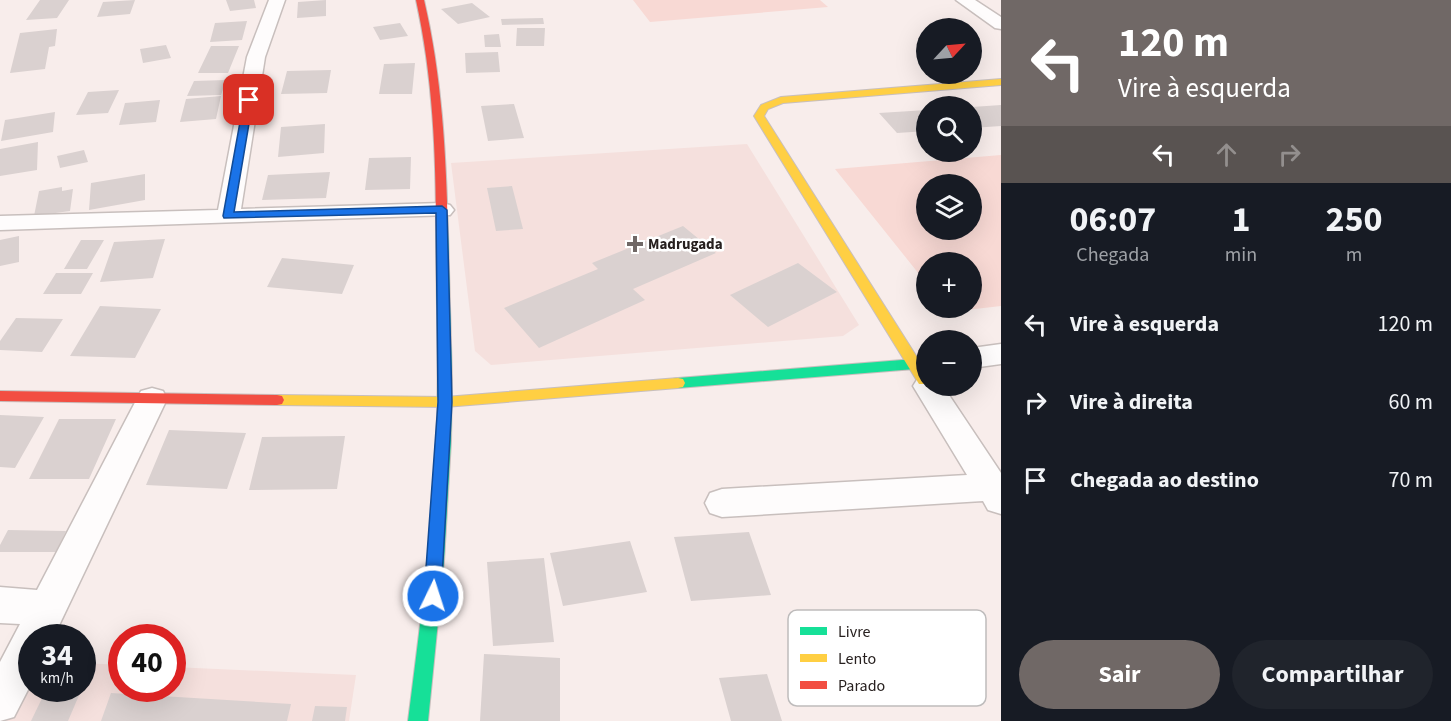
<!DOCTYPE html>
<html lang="pt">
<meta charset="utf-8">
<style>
body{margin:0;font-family:"Source Sans 3",sans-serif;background:#20242c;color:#f1f3f6;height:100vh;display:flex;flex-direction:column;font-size:22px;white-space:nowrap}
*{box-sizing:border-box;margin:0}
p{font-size:20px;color:#9ea1a6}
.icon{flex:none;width:33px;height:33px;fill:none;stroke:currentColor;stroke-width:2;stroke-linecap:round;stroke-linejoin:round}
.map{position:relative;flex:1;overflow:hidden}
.sheet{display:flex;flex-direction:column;background:#171b24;width:450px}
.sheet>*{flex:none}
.banner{background:#706866;color:#fff;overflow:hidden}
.needle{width:39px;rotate:64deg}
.controls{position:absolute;left:916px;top:18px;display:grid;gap:12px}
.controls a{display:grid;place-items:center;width:66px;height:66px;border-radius:50%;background:#171b24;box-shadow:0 6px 24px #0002;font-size:30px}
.speed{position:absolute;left:18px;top:624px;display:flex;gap:12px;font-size:30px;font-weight:700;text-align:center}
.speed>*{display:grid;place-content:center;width:78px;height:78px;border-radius:50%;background:#171b24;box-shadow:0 6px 24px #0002;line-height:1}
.speed small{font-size:15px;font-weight:400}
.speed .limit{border:9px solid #d22;background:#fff;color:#111}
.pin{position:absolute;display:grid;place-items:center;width:51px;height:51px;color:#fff;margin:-26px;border-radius:12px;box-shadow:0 3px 9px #0006}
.me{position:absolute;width:66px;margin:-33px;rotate:4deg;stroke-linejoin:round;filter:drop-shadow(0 0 4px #0008)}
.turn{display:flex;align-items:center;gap:21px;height:126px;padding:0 18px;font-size:27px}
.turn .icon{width:78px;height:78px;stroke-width:2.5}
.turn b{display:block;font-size:42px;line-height:51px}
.lanes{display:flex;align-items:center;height:57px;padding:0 18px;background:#0003;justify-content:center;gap:30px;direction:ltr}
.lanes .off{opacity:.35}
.eta{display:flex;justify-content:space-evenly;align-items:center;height:102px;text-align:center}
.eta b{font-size:36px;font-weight:700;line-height:42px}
.action{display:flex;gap:12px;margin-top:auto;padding:12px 18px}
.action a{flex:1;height:69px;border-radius:36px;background:#706866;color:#fff;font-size:24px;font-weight:700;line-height:69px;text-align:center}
.action a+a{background:#20242c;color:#f1f3f6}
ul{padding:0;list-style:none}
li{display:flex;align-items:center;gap:18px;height:78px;padding:0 18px}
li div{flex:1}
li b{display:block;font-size:22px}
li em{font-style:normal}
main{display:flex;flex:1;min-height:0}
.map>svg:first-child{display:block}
.built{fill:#f5e0dd}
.green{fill:#f8d9d4;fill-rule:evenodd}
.building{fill:#dad1d0}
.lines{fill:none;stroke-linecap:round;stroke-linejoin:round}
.street-casing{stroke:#c8bfbd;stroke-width:3}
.fast-casing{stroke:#c8bfbd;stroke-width:2}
.slow-casing{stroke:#c8bfbd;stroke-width:2}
.jam-casing{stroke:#c8bfbd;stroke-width:2}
.street{fill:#fefcfc;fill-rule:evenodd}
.fast{fill:#16e098;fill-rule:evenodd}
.slow{fill:#ffcf43;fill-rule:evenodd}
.jam{fill:#f24e42;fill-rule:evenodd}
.route{fill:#1a73e8;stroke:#114b97;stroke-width:1.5}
.poi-dot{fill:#706866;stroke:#fff;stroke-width:2}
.labels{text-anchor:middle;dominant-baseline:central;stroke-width:5;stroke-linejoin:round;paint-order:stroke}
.poi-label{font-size:15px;font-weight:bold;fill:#27201f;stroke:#fff;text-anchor:start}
.key{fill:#fff;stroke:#bebcbc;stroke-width:1.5}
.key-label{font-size:16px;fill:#27201f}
</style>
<main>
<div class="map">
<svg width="1001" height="721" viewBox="0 0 1001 721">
<rect width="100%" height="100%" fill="#f8edeb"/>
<path class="built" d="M747,144l112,181 -16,11 -352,29 -16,-14 -24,-188z
M29,661h2l1,27h50l1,-25 38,2 1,23h50l1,-21 183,8 -7,46h-349z"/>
<path class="green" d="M633,0h187l8,7 -178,15z
M1001,155v151l-52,6 -4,-4h27v-46h-45v22l-92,-115zM927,184h45v46h-45z"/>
<path class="building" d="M40,0h29l-12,18 -31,2z
M135,0l-5,14 -33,3 6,-15z
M226,0h28l2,8 -26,3z
M326,0v16l-29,2 1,-16z
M472,3l18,14 -32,7 -17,-15z
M543,18l1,6 -42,1 -1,-6z
M247,21l-5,19 -32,2 5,-19z
M400,23l8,13 -28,4 -7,-13z
M517,28h28l-1,18h-28z
M57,29l-2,17 -6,1 -4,22 -35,4 10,-40z
M499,34l2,13h-16l-1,-12z
M166,45l5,13 -28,5 -3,-14z
M211,46h28l-11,27h-30z
M498,52l2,20 -34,1 -1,-20z
M415,63l-3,31h-33l5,-30z
M331,70l-4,23 -46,1 6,-23z
M226,80l-5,15 -34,1 7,-15z
M119,90l-11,23 -32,2 12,-23z
M221,96l-5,23 -36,3 6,-23z
M160,100l-4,22 -37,3 6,-22z
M514,104l10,34 -36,3 -7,-35z
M1001,105v21l-29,2v-21z
M927,110v21l-30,2 -18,-20z
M55,112l-2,20 -52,9 4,-21z
M325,124l-1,29 -46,4 3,-30z
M38,142l-1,28 -37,6v-27z
M84,150l4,12 -28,6 -3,-12z
M411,157l-1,32 -45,1 4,-32z
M330,172l-4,26 -64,2 6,-25z
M145,174v26l-56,10 2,-27z
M512,186l11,43 -27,2 -9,-43z
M62,187v4l11,-2 -3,22 -36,5 5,-25z
M683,226l33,27 -83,36 12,11 -106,48 -35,-40 94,-39 -6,-6z
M19,236v26l-19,4v-26z
M165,239l-12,39 -53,4 14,-40z
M81,240h23l-17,29h-23z
M282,258l72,7 -12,29 -75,-7z
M798,263l39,29 -69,35 -38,-32z
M56,273h37l-12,21h-38z
M100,306l61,3 -26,49 -65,-2z
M16,318l47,1 -21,33 -42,-2v-9z
M0,415l44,2 -29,51 -15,-1z
M59,419h57l-27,60h-60z
M169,430l77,3 -19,56 -81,-4z
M345,436l-8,53 -88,1 13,-53z
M8,530l58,1 -10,21h-56v-7z
M749,532l22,63 -80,6 -17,-64z
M630,541l17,51 -84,14 -13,-53z
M544,558l10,84 -61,4 -6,-84z
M484,654l76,4v63h-80z
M767,674l15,47h-51l-12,-43z
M46,690l34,3 -12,28h-37z
M111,693l180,11 -4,17h-186z
M315,706l32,1 -2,14h-33z"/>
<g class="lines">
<defs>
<path id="street" d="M269,0h16l-20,57 -24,152 201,-6 8,2 4,5 -4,5 -450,15v-14l218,-6 29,-153z
M956,0h19l26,17v12l-6,-1z
M1001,344v20l-29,4v-20z
M927,375v11h16l58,87v41l-13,-4 -5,-9 -261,16 -12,-4 -5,-10 5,-10 12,-4 245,-14 -54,-89 5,-8z
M152,388l11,3 4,8 -114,239h-21v44l-18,35 -14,4v-59l20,-38 -20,-1v-36l37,3 104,-199z"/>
<path id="fast" d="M442,228l6,4 4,148 -1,61 -7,120 -16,160h-20c12,-93 24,-186 28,-280 4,-70 0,-139 0,-209z
M927,358v10l-249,20 -5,-1 -2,-4 2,-4 5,-1z"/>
<path id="slow" d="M1001,79v6l-218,18 -15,6 -4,7 163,257v11h-8l-165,-268 7,-11 20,-8z
M678,378l5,1 2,4 -2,4 -5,1 -233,19 -168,-2 -5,-1 -2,-4 2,-4 5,-1 168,2z"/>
<path id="jam" d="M416,0h8c18,77 22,154 24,232l-6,4 -6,-4c0,-78 -3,-155 -20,-232z
M0,391l277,4 5,1 2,4 -2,4 -5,1 -277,-4z"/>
</defs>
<use href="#street" class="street-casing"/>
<use href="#fast" class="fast-casing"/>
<use href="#slow" class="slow-casing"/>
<use href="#jam" class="jam-casing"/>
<use href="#street" class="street"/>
<use href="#fast" class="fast"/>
<use href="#slow" class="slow"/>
<use href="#jam" class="jam"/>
</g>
<path class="route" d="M249,97l4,3 -19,112 208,-6 5,4 5,192 -11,194 -2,6 -6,3 -7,-3 -2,-6 14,-194 -2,-189 -212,5 -1,-2 21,-116z"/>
<path class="poi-dot" d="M632 235h6v6h6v6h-6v6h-6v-6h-6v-6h6z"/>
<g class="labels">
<g class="poi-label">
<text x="648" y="244">Madrugada</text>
</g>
</g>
<rect x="788" y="610" width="198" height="96" rx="9" class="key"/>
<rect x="800" y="627" width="27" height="8" fill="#16e098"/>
<rect x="800" y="654" width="27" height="8" fill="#ffcf43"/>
<rect x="800" y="681" width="27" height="8" fill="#f24e42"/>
<g class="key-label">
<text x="838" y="637">Livre</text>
<text x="838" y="664">Lento</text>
<text x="838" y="691">Parado</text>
</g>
</svg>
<div class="controls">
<a><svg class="needle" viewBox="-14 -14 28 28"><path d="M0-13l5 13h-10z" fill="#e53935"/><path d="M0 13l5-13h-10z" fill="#9ea1a6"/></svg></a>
<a><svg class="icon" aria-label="search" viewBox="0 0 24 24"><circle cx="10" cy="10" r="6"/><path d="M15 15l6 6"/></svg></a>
<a><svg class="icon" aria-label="layers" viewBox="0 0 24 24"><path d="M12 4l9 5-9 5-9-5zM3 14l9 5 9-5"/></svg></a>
<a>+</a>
<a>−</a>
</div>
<div class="speed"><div>34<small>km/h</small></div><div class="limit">40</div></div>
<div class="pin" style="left:249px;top:100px;background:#d93025"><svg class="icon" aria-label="arrive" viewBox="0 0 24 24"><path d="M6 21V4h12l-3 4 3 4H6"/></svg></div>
<svg class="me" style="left:433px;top:596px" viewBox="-20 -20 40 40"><circle r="17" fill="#1a73e8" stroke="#fff" stroke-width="3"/><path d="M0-11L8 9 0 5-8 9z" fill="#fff"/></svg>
</div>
<section class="sheet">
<div class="banner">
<div class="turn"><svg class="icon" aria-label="left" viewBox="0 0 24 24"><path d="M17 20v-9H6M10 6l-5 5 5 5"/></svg><div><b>120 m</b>Vire à esquerda</div></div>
<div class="lanes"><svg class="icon" aria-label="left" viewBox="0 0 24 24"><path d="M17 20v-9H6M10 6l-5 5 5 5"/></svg><svg class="icon off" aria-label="ahead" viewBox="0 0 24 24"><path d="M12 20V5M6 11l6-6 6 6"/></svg><svg class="icon off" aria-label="right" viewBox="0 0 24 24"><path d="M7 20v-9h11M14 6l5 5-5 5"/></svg></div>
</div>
<div class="eta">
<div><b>06:07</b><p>Chegada</p></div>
<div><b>1</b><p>min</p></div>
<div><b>250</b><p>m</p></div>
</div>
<ul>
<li><svg class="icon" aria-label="left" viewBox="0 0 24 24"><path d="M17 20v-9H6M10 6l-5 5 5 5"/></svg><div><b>Vire à esquerda</b></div><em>120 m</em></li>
<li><svg class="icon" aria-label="right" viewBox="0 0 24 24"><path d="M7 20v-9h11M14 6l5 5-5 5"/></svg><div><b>Vire à direita</b></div><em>60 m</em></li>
<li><svg class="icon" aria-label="arrive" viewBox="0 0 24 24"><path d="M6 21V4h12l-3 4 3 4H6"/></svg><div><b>Chegada ao destino</b></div><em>70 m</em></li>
</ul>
<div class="action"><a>Sair</a><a>Compartilhar</a></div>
</section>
</main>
